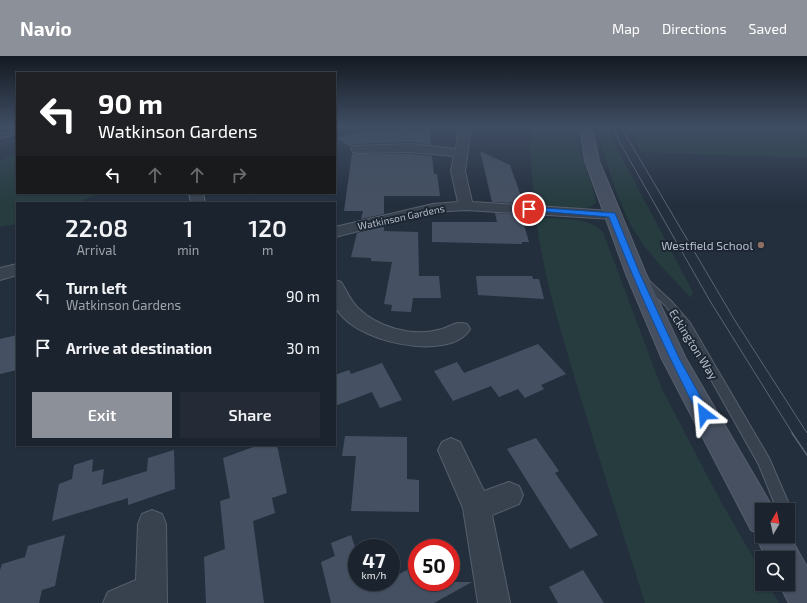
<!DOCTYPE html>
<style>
body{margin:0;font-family:"Exo 2",sans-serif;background:#242b36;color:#f1f3f6;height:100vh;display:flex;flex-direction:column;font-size:15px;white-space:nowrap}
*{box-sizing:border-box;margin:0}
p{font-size:13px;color:#a0a4aa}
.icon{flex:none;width:22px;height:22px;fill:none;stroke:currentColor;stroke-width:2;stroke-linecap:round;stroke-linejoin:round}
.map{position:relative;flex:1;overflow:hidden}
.drawer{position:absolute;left:16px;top:146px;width:320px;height:244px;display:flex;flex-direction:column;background:#1b232e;border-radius:0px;box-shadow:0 1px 3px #0004,0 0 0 1px #39404a}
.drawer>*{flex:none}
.hud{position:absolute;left:16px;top:16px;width:320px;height:122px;border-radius:0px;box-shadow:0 1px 3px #0004,0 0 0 1px #39404a;background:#202124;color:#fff;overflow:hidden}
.needle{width:26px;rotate:9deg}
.fabs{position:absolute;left:755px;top:447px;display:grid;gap:8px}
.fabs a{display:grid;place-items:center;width:40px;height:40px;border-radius:0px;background:#1b232e;box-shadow:0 1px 3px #0004,0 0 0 1px #39404a;font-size:20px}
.speed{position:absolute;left:348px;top:483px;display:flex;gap:8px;font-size:20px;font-weight:700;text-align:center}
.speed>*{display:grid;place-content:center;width:52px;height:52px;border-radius:50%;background:#1b232e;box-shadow:0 1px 3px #0004,0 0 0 1px #39404a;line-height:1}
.speed small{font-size:10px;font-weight:400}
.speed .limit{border:6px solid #d22;background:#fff;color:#111}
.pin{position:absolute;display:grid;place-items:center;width:34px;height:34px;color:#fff;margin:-17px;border:2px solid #fff;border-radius:50%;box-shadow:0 1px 4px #0007}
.me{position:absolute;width:44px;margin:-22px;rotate:331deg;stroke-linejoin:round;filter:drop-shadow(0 0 3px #0008)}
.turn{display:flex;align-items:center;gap:14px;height:84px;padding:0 16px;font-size:18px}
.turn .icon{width:52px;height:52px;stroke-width:2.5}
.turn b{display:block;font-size:28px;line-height:34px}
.lanes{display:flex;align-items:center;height:38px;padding:0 16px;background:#0003;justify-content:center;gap:20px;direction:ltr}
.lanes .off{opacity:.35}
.eta{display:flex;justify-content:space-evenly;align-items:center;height:68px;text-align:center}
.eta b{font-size:24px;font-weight:600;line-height:28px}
.button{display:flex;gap:8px;margin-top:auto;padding:8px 16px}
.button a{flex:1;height:46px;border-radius:0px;background:#8c9099;color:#fff;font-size:16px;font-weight:600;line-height:46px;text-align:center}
.button a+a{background:#242b36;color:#f1f3f6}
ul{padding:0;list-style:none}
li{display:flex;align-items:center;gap:12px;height:52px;padding:0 16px}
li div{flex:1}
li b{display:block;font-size:15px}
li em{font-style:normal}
header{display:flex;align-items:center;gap:24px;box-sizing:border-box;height:56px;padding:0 20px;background:#8c9099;color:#fff}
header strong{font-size:19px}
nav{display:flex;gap:22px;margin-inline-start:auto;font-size:14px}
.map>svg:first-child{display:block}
.green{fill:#263c3f}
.building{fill:#455162}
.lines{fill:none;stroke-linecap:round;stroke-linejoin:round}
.lane-casing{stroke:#565f6c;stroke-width:2}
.street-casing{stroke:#565f6c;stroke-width:2}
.secondary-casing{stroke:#565f6c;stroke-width:2}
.lane{fill:#38414e;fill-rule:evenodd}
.street{fill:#38414e;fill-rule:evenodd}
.secondary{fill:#465061;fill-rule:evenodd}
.tram-far1{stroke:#5a6575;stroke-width:1}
.tram{stroke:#5a6575;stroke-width:1.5}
.route{fill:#1a73e8;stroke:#114b97}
.education-dot{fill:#8d6e63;stroke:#1d2633;stroke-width:1.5}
.labels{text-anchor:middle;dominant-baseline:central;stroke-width:4;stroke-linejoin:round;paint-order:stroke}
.far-street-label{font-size:10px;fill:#b4bcc9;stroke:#1d2633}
.poi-label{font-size:12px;fill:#b4bcc9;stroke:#1d2633;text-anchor:end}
.street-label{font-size:12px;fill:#b4bcc9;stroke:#1d2633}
</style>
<header>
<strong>Navio</strong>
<nav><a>Map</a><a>Directions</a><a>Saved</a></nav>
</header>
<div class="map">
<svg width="807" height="547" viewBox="0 0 807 547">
<rect width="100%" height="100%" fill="#242f3e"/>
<path class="green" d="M531,71h46l4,26 14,43 1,7c-15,12 -42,4 -61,3l-6,-57z
M596,71h11l5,12 81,153 -2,6c-18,-20 -40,-40 -54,-63 -20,-31 -30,-73 -41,-108z
M628,71h179v31l-166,-6z
M17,96v41h84l-25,10h-59v21l-17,3v-66z
M536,162c22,1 51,-2 67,14l59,157 58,111 42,73v11h6l11,19h-134c-23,-72 -46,-145 -68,-217 -16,-55 -34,-111 -41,-168z"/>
<path class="building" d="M402,71l10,5 17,-5 2,18 -21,-3 -57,2 -2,3 -14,-9 24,-7 4,2 14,-5 7,4z
M480,95l30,14 11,31h-5l2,7 -26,-1z
M352,97l5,1h53l22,2 2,18h3l3,22h-56v18l-23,5 2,-8h-19z
M495,157l26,2 8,27h-7v2l-90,-2v-20h65z
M384,170v5l34,1 1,44h20l2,22h-28l-2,14 -20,-1 1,-6 -8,-1 8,-42 -21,-1v-3l-20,-1 6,-24z
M476,220h56l1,3h6l5,20 -66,-4z
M17,279v35l-17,4v-35z
M538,288l28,30 -25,11 3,4 -19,9 -7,-9 -19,8 -8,-11 -38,15 -19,-30 23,-9 7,11z
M382,307l20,37 -22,8 -8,-16 -37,14v-31l14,-5 2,4z
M345,380l62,1v42l12,1v32l-68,-1 5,-55h-14z
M536,382l23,33 -4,2 43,62 -28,14 -63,-100z
M259,389h18l10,48 -15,5 3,15 -22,8 11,82h-58l-2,-46 21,-8 -5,-48 10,-3 -7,-40z
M174,394l1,39 -47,16v-7l-76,23 7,-37 13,-5 2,-14 19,-6 -1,13 12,-3 -2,16 45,-14 1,-13z
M65,479l-10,51 -13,4 -3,13h-39v-33l2,-6 23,-7 3,-11z
M351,479l6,18v29h34v-4l26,-13v17h55l-38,21h-103l-10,-41 14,-6 -4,-13z
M583,514l21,33h-46l-9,-16z"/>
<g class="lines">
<defs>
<path id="lane" d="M17,74v4l-17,4v-4z
M643,221l3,1 25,23 19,22 79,135 19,44 -1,8h-14l1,-8 -15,-37 -77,-137 -17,-23 -25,-23 -1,-2 1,-2z"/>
<path id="street" d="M459,71h12l-6,44 7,31 140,9 5,1 2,3 -2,3 -5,1 -146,-9 -33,2 -98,25v-10l98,-23 25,-2 -7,-31 3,-15 -44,-4 -53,1 -4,-1 -2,-3 2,-3 57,-2 46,5z
M189,137h14l2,10h-14z
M17,208v11l-17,5v-12z
M335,224l6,2c6,9 9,18 17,26 19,19 54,29 80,22 11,-2 17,-10 29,-6l3,5c-20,35 -123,12 -135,-24 -2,-7 0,-18 0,-25z
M451,382l9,4 24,49 25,-9 10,4 4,9 -4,9 -27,11 18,88h-32l-15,-95 -25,-58 4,-8z
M152,454l10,4 4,10 1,79h-64l5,-11 28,-12 2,-56 4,-10z"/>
<path id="secondary" d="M580,71h12l7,34 47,113 39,83 88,151 1,2h-12v26h26v-3l19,34v36h-18l-10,-19h9v-26h-22l-10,-22 1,-3 -6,-3 -89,-171 -36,-85 -41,-113z"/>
</defs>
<use href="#lane" class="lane-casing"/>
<use href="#street" class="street-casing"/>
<use href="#secondary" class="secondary-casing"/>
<use href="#lane" class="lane"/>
<use href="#street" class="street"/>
<use href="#secondary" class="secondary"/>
<path class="tram-far1" d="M613,71l7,16 90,158 83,133
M621,71l113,192 73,114"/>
<path class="tram" d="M792,377l15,22"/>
</g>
<linearGradient id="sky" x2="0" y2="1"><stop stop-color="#141a22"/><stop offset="0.48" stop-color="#3f4d63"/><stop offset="1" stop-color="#3f4d63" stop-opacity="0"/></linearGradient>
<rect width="807" height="147" fill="url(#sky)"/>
<path class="route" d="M529,151l86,6 25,61 39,84 31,56 -2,4 -4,1 -4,-1c-34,-66 -64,-132 -91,-201l-83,-7v-2z"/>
<circle class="education-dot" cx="761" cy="189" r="4"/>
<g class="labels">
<g class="far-street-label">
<text transform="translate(401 161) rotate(-12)">Watkinson Gardens</text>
</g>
<g class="poi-label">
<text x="753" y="189">Westfield School</text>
</g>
<g class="street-label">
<text transform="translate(694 288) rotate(58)">Eckington Way</text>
</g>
</g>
</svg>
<div class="fabs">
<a><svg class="needle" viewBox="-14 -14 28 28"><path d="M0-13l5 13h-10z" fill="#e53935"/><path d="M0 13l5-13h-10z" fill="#a0a4aa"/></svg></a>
<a><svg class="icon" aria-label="search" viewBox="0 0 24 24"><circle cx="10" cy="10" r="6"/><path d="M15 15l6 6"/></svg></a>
</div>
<div class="speed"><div>47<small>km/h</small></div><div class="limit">50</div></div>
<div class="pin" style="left:529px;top:153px;background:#d93025"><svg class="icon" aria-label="arrive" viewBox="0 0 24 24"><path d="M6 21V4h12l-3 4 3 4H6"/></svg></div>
<svg class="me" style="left:704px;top:358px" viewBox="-20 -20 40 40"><path d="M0-17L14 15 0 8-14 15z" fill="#1a73e8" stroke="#fff" stroke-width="4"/></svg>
<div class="hud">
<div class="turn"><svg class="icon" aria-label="left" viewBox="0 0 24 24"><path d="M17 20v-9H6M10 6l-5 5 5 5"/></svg><div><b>90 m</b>Watkinson Gardens</div></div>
<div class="lanes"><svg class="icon" aria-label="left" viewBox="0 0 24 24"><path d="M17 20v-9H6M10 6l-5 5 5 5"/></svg><svg class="icon off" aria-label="ahead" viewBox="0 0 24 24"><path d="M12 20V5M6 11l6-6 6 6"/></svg><svg class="icon off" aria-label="ahead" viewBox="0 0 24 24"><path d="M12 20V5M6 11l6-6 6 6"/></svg><svg class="icon off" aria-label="right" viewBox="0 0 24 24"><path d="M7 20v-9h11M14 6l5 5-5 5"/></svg></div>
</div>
<section class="drawer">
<div class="eta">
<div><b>22:08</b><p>Arrival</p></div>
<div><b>1</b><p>min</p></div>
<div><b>120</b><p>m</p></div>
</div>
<ul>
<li><svg class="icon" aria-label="left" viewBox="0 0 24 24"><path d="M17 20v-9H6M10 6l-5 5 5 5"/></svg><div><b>Turn left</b><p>Watkinson Gardens</p></div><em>90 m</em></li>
<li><svg class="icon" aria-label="arrive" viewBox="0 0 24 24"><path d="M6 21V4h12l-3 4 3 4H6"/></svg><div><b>Arrive at destination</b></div><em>30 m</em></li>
</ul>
<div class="button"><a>Exit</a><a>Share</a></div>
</section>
</div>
